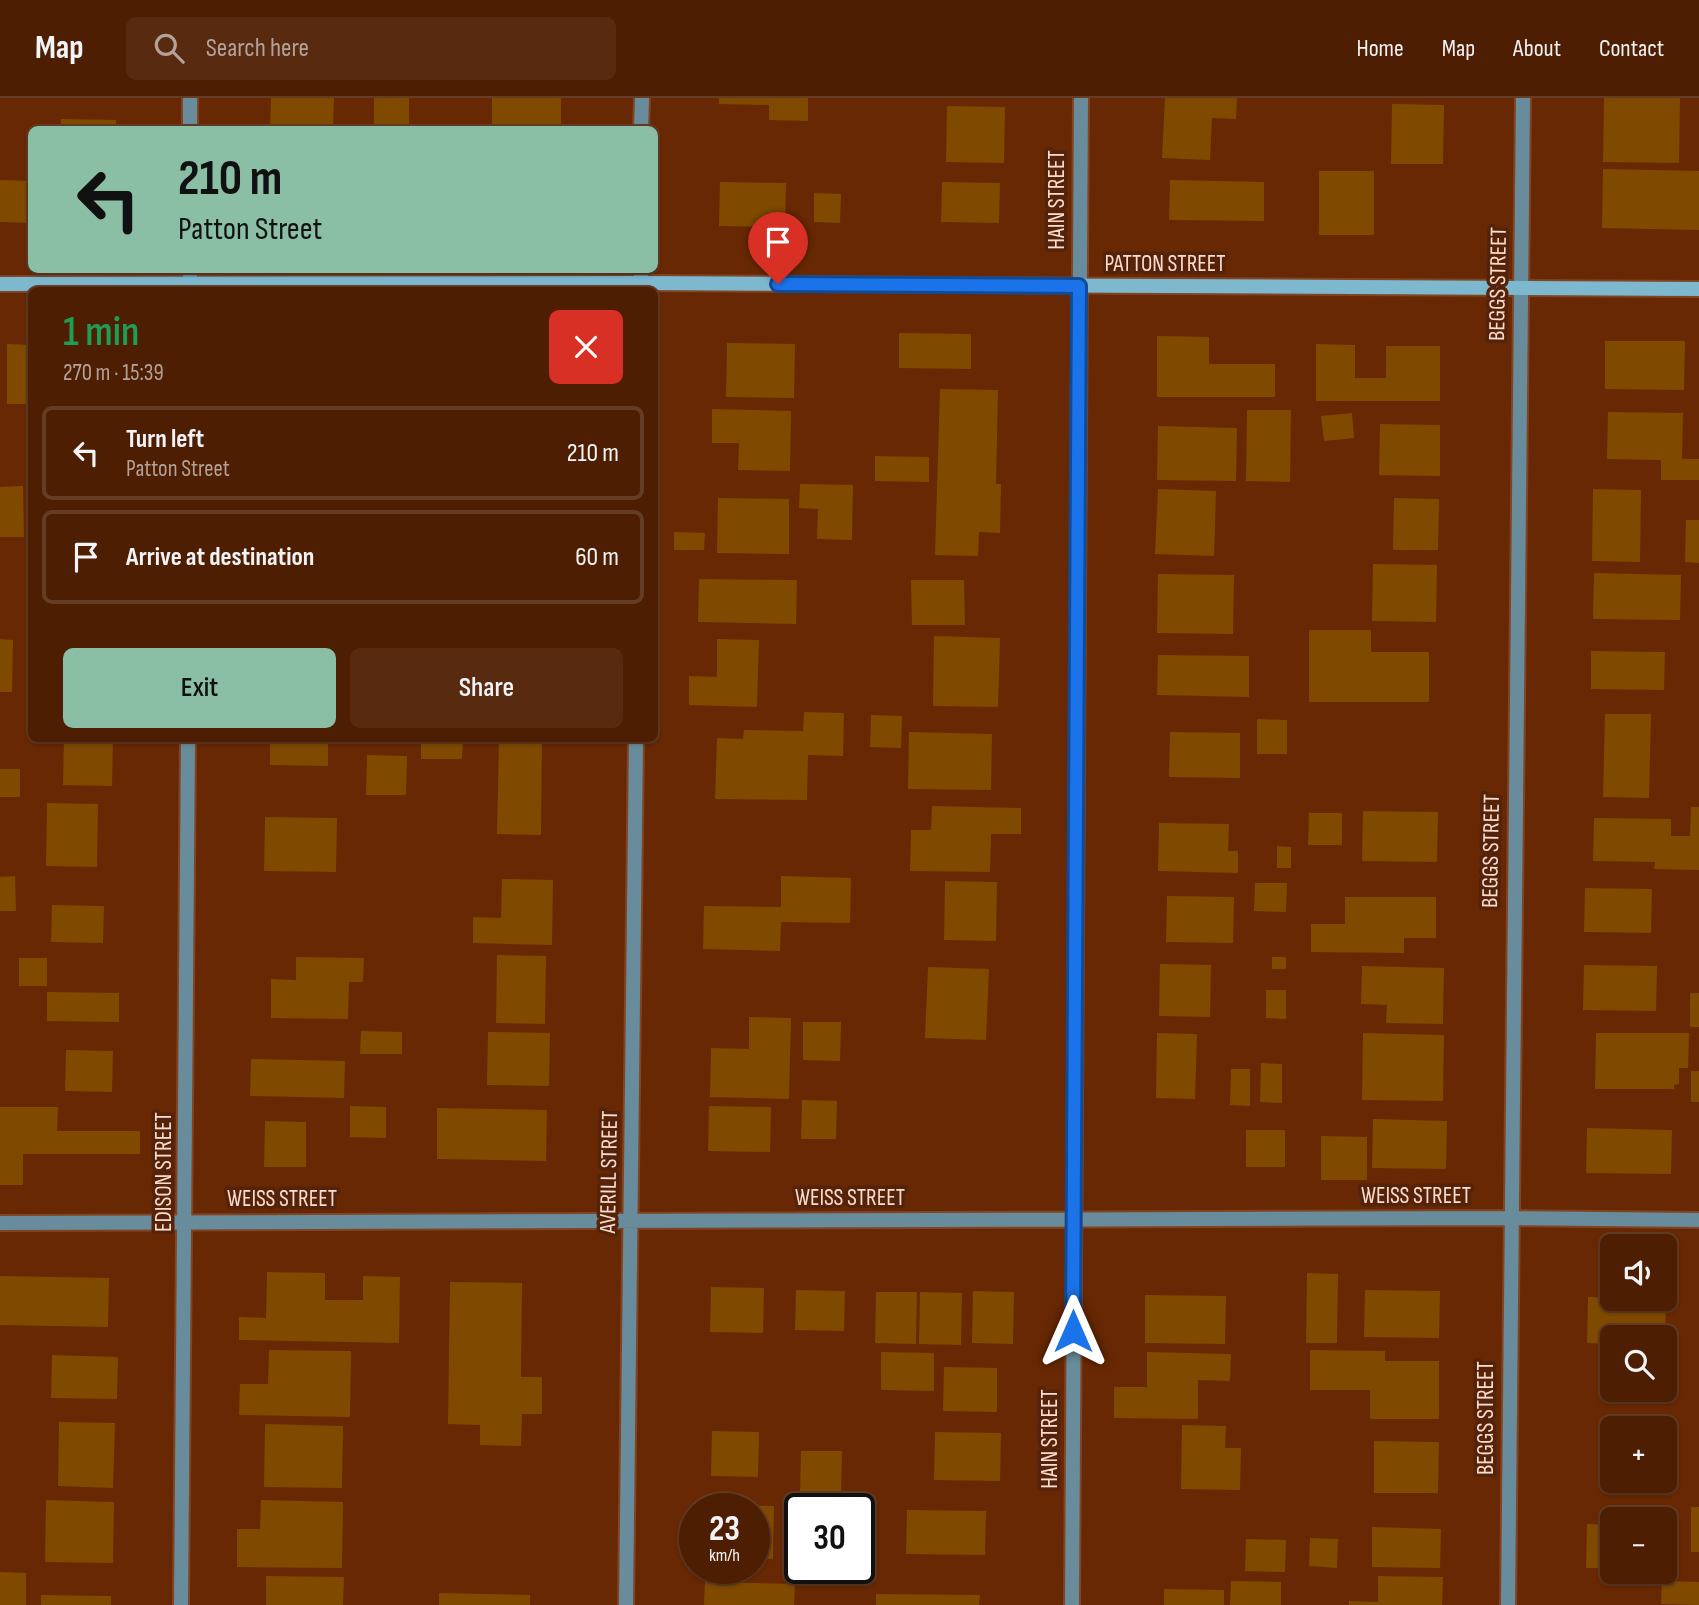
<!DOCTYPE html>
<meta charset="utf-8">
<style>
body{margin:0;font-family:"Sofia Sans Condensed",sans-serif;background:#582b11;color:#f1f3f6;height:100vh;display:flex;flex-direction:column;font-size:26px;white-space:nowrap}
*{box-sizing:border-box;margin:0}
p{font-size:23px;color:#b3a299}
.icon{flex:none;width:38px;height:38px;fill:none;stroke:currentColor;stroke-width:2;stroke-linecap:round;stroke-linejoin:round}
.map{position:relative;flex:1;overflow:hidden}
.details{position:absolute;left:28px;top:189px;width:630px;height:455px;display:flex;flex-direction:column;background:#4e1e02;border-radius:10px;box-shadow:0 2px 5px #0004,0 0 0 2px #653c24}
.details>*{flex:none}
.top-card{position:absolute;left:28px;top:28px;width:630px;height:147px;border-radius:10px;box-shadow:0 2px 5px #0004,0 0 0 2px #653c24;background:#8abfa5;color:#111;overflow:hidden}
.tools{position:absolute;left:1600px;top:1136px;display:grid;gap:14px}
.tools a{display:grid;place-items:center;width:77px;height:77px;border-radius:10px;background:#4e1e02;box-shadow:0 2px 5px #0004,0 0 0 2px #653c24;font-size:35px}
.speed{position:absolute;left:679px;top:1395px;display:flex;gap:14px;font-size:35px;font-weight:700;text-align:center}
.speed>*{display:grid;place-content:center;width:91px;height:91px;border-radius:50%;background:#4e1e02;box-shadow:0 2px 5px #0004,0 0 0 2px #653c24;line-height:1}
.speed small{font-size:18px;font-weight:400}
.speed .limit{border:4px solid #111;border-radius:10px;background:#fff;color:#111}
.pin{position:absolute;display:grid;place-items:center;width:60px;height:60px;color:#fff;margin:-72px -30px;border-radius:50% 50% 50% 0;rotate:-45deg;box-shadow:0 0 7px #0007}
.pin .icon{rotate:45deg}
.me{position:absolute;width:77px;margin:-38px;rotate:0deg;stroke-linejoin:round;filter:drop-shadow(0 0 5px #0008)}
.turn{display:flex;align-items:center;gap:24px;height:147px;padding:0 35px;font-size:32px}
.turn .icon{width:91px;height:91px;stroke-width:2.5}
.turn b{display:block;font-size:49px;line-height:60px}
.round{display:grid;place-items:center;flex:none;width:74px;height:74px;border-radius:10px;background:#582b11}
.overview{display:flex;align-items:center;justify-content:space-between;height:119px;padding:0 35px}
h1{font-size:42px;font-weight:600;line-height:52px;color:#1e9e55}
.button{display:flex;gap:14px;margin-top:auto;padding:14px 35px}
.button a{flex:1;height:80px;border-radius:10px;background:#8abfa5;color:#111;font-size:28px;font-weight:600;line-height:80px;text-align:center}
.button a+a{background:#582b11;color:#f1f3f6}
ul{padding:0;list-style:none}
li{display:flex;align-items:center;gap:21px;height:94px;margin:0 14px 10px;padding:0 21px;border:4px solid #653c24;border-radius:10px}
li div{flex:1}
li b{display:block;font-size:26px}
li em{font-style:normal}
header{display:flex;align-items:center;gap:42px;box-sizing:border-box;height:98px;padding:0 35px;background:#4e1e02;border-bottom:2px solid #653c24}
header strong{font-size:33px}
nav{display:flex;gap:38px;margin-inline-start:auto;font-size:24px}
.search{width:490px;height:63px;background:#582b11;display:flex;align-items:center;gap:18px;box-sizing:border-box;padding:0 24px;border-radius:10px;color:#b3a299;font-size:26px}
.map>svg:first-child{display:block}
.building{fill:#7f4a00}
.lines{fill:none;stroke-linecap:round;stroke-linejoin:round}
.street-casing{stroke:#804524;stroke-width:18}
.secondary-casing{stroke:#804524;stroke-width:18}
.street{stroke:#688c9b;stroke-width:14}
.secondary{stroke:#7db8cf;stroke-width:14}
.route-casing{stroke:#114b97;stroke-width:18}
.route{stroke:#1a73e8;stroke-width:12}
.labels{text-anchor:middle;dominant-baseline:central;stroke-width:7;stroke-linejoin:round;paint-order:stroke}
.street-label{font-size:23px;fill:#fdddcf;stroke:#55230a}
</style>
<header>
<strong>Map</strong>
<div class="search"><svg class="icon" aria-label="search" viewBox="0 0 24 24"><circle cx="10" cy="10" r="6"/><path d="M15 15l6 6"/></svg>Search here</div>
<nav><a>Home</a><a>Map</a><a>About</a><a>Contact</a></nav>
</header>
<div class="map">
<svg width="1699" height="1507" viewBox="0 0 1699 1507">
<rect width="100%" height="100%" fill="#682803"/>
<path class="building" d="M271,0h63l-1,32h-63z
M374,0h35v32h-35z
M492,0h69v32h-69z
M719,0h89v23l-39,-1v-15l-50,-1z
M1165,0h72l-1,21 -24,-1 -2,42 -48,-2z
M1604,0h76l-1,65 -76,-1z
M1392,6l52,1 -1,59h-52z
M947,8l58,1 -1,56 -58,-1z
M61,21l55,1v10h-55z
M1603,71l96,2v59l-97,-2z
M1319,73h55v64h-55z
M0,82l32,1v42l-32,-1z
M1170,82l94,2v39l-95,-1z
M720,84l66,1 -1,44 -66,-1z
M942,84l58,1 -1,40 -58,-1z
M814,95l27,1 -1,29 -26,-1z
M899,235l72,1v35l-72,-1z
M1157,238l52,1v27h66v33h-118z
M1605,243h80l-1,49 -79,-1z
M727,245l68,1 -1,54 -68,-1z
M7,246l25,1v59h-25z
M1316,246l39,1v33h31v-32h54v55h-124z
M940,291l58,1 -2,94h5l-1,49 -21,-1 -1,24 -43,-1z
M712,311l79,2 -1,60 -52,-1 1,-27h-27z
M1247,312h44l-1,72 -44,-1z
M1608,314l75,1 -1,46h17v21h-38v-20l-54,-1z
M1352,315l2,25 -30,3 -3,-25z
M1380,326l60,1v51l-61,-1z
M1158,328l79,2 -1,53 -79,-1z
M875,358l54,1v25l-54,-1z
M800,386l53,1 -1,55 -35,-1 1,-30 -19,-1z
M23,388l1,51h-24v-50z
M1158,391l58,2 -2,65 -59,-2z
M1593,391l48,1 -1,72 -48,-1z
M718,400l71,1v55l-72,-1z
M1394,400l45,1 -1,51h-45z
M1686,422h13v43l-14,-1z
M674,434l31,1 -1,17h-30z
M1373,466l64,1 -1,57 -64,-1z
M1594,475l87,2 -1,45 -87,-1z
M1158,476l76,1 -1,59 -76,-1z
M699,481l98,1 -1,44 -98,-2z
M911,482h53l1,45h-53z
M1309,532h62v22h58v50h-120z
M934,538l66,2 -2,69 -65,-1z
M0,541l13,1 -1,52h-12z
M717,541l42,1 -2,67 -68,-2v-29l28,1z
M1591,553l74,1 -1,38 -73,-1z
M1158,557l91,1v41l-92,-2z
M804,614l40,1 -1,43 -35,-1 -1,45 -92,-1 2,-61 26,1 1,-9 59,1z
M1605,616h46l-2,84 -46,-1z
M871,617l31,1 -1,32 -31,-1z
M1257,621l30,1v34h-30z
M909,634l83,2 -1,56 -83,-1z
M1170,634l70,1v45l-71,-1z
M64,640h49l-1,48 -49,-1z
M270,640h58v28l-58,-1z
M421,640h42l-1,21h-41z
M499,640h43l-1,97 -44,-1z
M367,657l40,1 -1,39h-40z
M0,671h20v28h-20z
M47,705l51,1 -1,63 -51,-1z
M932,708l89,2v26h-30l-1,38 -80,-1 1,-41h20z
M1691,709h8v63l-45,-1 1,-7 -62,-1 1,-43 77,1v17h19z
M1363,713l75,1 -1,50 -75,-1z
M1309,715h33v32h-34z
M265,719l72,1 -1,54 -72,-1z
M1159,725l70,1 -1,27h10v22l-80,-2z
M1277,748l14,1v21h-14z
M15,778l1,35h-16v-34z
M781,778l70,2 -1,45 -69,-1 -1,29 -77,-2 1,-43 77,1z
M502,781l51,1 -1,65 -79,-2v-26l28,1z
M945,783l52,1 -1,59 -52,-1z
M1255,785h32l-1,29 -32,-1z
M1585,790l67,1 -1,44 -67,-1z
M1167,798l67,1 -1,46 -67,-1z
M1345,799h91v41h-32v15l-93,-1v-28h34z
M52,807l52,1 -1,37 -52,-1z
M497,857l49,1 -1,68 -49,-1z
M296,859l68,1 -1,24h-14l-1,37 -77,-1v-39l25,1z
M1272,859h14v12h-14z
M19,860h28v28h-28z
M1160,866l51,1 -1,52 -51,-1z
M1584,867l73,1 -1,45 -73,-1z
M1362,868l82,2 -1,56 -57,-1 1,-18 -26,-1z
M928,869l61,2 -3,71 -61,-2z
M1266,892h20v29l-20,-1z
M47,894l72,1v29l-72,-1z
M1690,895h9v34h-9z
M749,919l42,1 -2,81 -79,-2 1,-49 38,1z
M803,924h38l-1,39 -37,-1z
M361,933l41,1v22h-42z
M488,934l62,1 -1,53 -62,-1z
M1157,935l40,1 -2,65 -39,-1z
M1363,935l81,2 -1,66 -81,-1z
M1596,935h93l-1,35h-9v16l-5,1v4h-79z
M66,952l47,1 -1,41 -47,-1z
M251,961l94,2 -1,37 -94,-2z
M1261,965l21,1v39l-22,-1z
M1231,971h19v37l-20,-1z
M1691,973h8v31h-8z
M802,1002l35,1 -1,38h-35z
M350,1008l36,1v31l-36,-1z
M709,1008l62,1 -1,45 -62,-1z
M0,1009h58l-1,24h83v23h-117v31h-23z
M437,1010l110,2 -1,51 -109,-2z
M1373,1021l74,2 -1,48 -74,-1z
M265,1023l41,1v45h-42z
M1587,1030l85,2 -1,44 -85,-1z
M1246,1032h39v37h-39z
M1321,1038l46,1v43h-46z
M267,1174l58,1v27h38v-24l37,1 -1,66 -160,-3v-23l27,1z
M1307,1175l31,1 -1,69h-31z
M0,1178l109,2 -1,49 -108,-2z
M450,1184l72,1 -1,94h21v37h-20l-1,32 -41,-1v-20l-32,-1z
M711,1189l53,1 -1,45 -53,-1z
M796,1192l49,1 -1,40 -49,-1z
M1365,1192l75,1 -1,47 -75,-1z
M973,1193l41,1 -1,52 -41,-1z
M876,1194h41l-1,52 -41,-1z
M920,1194l42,1 -1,52 -42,-1z
M1145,1197l81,1 -1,48 -80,-1z
M1588,1199l78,2 -1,38h-53v7l-25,-1z
M269,1252l82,1 -1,66 -111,-2 1,-31h28z
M1310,1252l75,1v10h54v58h-69v-29h-60z
M881,1254l53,1v38l-53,-1z
M1147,1254l84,2 -1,27 -32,-1v39l-84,-1v-31h33z
M52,1257l66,2 -1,42 -66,-1z
M944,1269l53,1v44l-54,-1z
M59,1324l56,1 -2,65 -55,-2z
M265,1326l78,2 -1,62 -78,-1z
M1182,1327l44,1 -1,22h16l-1,42 -59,-1z
M712,1333l47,1 -1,45 -47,-1z
M935,1334l66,1 -1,48 -66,-1z
M1374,1343l65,1 -1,51h-64z
M801,1353h41l-1,46 -41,-1z
M46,1402l68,2 -1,61 -68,-1z
M261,1402l82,2 -1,66 -105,-1v-38h23z
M701,1407l73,1 -1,53h-19v-51h-53z
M1691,1409h8v45h-8z
M907,1412l79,1 -1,44 -79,-1z
M1587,1426l25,1v43h-26z
M1372,1429l69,2 -1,39 -68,-1z
M1310,1440l28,1 -1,29 -28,-2z
M1246,1441l40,1 -1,32 -40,-1z
M0,1474l26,1v32h-26z
M266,1478l78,1 -1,28h-77z
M1378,1478l65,1 -1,28h-93v-4l29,1z
M1231,1483l50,1v23h-51z
M1662,1483l37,1v23l-38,-1z
M705,1484l90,2 -1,21h-90z
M1164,1491l60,1v15h-60z
M439,1495l91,2v10h-91z
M876,1496l104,1 -1,10h-103z
M41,1497l70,1v9h-70z"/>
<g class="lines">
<defs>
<path id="street" d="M190,32v-32
M641,32l1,-32
M190,192v-20
M641,192v-20
M0,1125l1510,-5 189,2
M181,1507l7,-867
M626,1507l10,-867
M1072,1507l9,-1507
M1508,1507l15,-1507"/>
<path id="secondary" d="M0,186l641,-1 1058,6"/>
</defs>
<use href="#street" class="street-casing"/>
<use href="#secondary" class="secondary-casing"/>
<use href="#street" class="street"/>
<use href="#secondary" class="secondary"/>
</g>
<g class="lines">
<defs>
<path id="route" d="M778,186l301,2 -6,1045"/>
</defs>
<use href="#route" class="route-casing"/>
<use href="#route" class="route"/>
</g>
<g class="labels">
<g class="street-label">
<text transform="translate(1057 102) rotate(-90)">HAIN STREET</text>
<text x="1165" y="166">PATTON STREET</text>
<text transform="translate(1498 186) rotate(-89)">BEGGS STREET</text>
<text transform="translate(1491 753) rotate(-89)">BEGGS STREET</text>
<text transform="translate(164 1074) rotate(-90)">EDISON STREET</text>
<text transform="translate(609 1074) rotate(-89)">AVERILL STREET</text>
<text x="1416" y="1098">WEISS STREET</text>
<text x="850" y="1100">WEISS STREET</text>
<text x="282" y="1101">WEISS STREET</text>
<text transform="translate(1486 1320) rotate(-90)">BEGGS STREET</text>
<text transform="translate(1050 1341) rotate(-90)">HAIN STREET</text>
</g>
</g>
</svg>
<div class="tools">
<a><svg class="icon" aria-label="sound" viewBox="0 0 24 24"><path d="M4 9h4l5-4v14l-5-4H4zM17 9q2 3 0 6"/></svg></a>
<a><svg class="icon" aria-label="search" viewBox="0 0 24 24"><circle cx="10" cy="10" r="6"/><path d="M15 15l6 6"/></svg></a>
<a>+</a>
<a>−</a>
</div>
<div class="speed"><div>23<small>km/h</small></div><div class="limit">30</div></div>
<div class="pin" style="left:778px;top:186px;background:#d93025"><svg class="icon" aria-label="arrive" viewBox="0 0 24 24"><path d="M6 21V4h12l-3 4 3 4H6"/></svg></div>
<svg class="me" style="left:1073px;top:1233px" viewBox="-20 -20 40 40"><path d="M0-17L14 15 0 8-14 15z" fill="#1a73e8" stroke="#fff" stroke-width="4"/></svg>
<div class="top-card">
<div class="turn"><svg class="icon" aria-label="left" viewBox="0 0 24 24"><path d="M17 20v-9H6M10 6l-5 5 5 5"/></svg><div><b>210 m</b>Patton Street</div></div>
</div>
<section class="details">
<div class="overview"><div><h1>1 min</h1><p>270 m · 15:39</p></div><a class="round" style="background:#d93025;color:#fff"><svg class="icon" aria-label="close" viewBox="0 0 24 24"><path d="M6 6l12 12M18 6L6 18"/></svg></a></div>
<ul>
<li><svg class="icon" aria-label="left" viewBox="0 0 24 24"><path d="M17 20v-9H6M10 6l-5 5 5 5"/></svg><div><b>Turn left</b><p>Patton Street</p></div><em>210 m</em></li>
<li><svg class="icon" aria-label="arrive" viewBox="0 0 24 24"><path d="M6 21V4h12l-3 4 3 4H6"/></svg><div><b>Arrive at destination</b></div><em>60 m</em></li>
</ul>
<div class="button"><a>Exit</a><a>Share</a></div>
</section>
</div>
